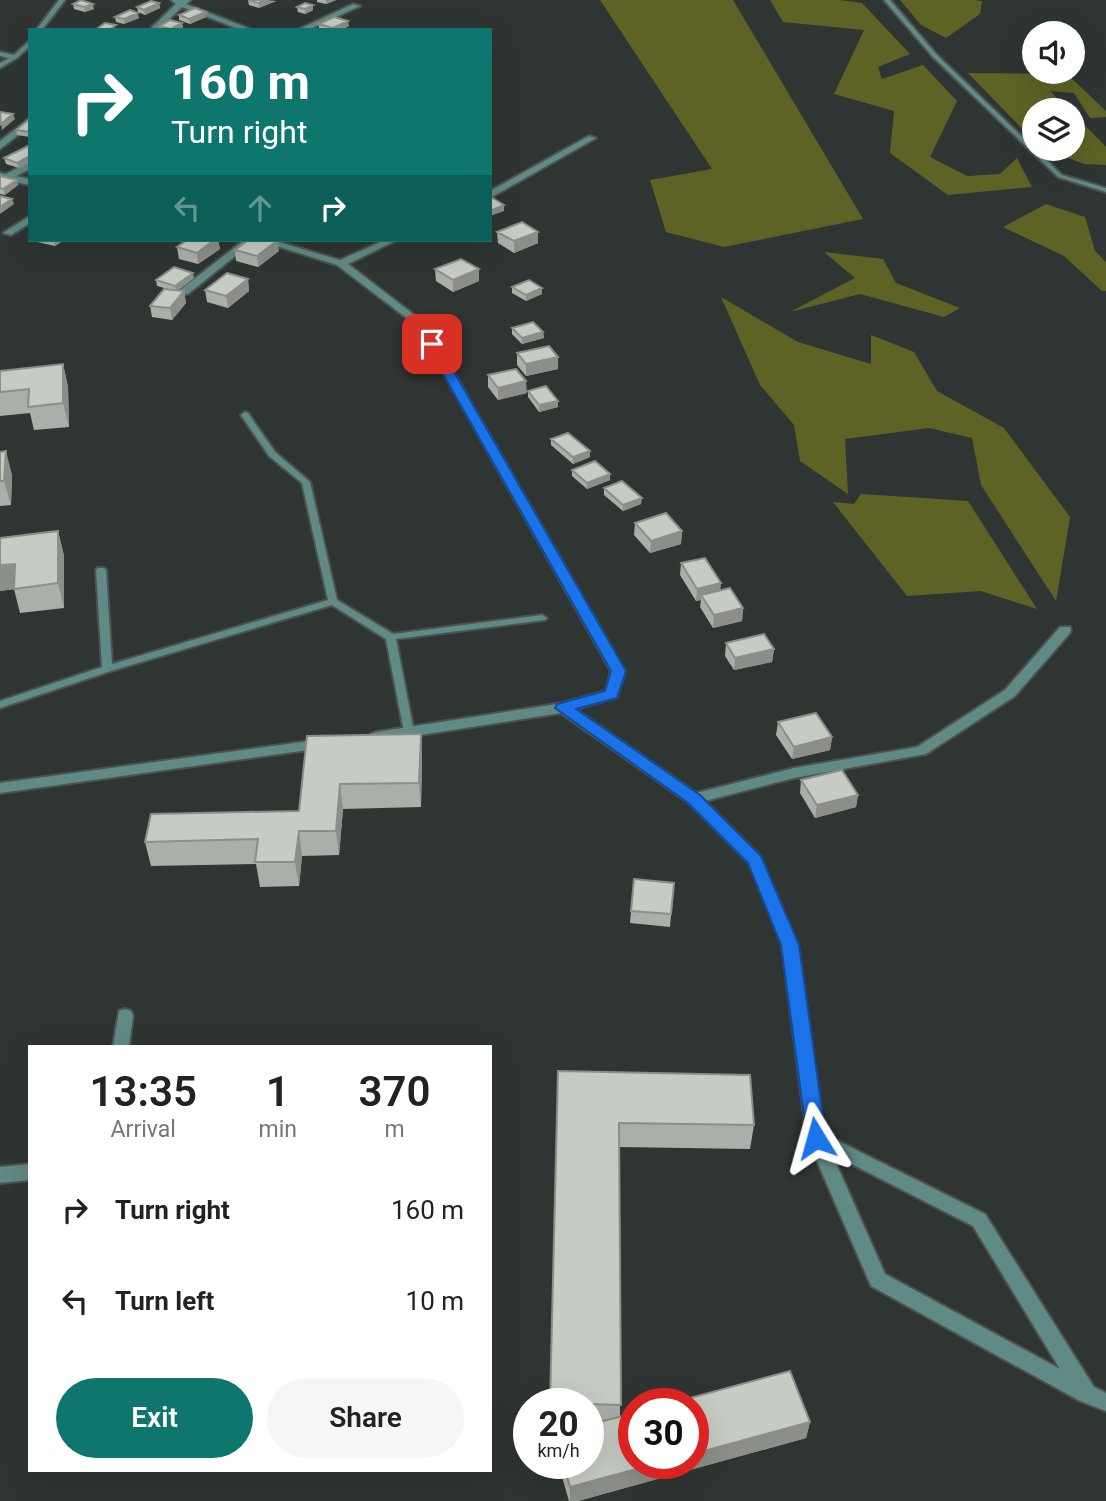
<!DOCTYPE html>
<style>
body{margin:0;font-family:Roboto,sans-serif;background:#f6f6f6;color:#222;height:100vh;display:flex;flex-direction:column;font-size:26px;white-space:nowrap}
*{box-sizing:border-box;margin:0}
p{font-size:23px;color:#767676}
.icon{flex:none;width:38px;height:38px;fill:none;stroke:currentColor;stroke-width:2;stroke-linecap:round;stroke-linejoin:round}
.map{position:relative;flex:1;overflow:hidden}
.sheet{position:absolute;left:28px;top:1045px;width:464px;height:427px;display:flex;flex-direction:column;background:#fff;border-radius:0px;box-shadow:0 7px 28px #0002}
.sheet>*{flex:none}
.top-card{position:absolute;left:28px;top:28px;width:464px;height:214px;border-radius:0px;box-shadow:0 7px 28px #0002;background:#0f766e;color:#fff;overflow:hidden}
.fabs{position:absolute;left:1022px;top:21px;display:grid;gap:14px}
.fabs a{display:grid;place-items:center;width:63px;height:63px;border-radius:50%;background:#fff;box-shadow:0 7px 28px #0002;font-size:35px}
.speed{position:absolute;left:513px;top:1388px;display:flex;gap:14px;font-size:35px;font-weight:700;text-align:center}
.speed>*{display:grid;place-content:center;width:91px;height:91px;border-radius:50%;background:#fff;box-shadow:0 7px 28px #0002;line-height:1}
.speed small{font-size:18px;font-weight:400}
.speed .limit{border:10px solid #d22;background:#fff;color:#111}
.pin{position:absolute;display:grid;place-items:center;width:60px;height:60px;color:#fff;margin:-30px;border-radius:14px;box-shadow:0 4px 10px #0006}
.me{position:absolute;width:77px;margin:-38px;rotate:352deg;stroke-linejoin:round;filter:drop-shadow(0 0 5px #0008)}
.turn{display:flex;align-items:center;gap:24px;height:147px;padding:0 28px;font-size:32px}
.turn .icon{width:91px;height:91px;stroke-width:2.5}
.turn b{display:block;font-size:49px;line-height:60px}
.lanes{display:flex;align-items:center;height:66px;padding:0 28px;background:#0003;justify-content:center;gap:35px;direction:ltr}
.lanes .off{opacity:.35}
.eta{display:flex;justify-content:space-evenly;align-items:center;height:119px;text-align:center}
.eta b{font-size:42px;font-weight:600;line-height:49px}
.primary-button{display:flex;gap:14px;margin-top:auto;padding:14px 28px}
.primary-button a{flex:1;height:80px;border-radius:42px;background:#0f766e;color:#fff;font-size:28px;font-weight:600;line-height:80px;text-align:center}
.primary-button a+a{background:#f6f6f6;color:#222}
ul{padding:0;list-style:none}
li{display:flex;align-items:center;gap:21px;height:91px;padding:0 28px}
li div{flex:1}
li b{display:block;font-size:26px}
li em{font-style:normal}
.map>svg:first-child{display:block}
.green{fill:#5e6325}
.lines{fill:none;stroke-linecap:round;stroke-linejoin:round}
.service-casing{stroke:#4c524f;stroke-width:4}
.minor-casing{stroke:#4c524f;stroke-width:4}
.service{fill:#608a85;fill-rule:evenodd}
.minor{fill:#608a85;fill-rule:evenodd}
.wall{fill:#aaafa9}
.shaded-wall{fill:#8b8e89}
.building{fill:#c6cbc4;stroke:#8b8e89;stroke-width:2}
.route{fill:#1a73e8;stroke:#114b97;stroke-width:2}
</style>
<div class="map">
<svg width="1106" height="1501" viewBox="0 0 1106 1501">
<rect width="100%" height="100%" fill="#2f3532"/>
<path class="green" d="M600,0h133l130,219 -139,28 -58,-15 -16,-52 62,-11z
M770,0h70l22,3 48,51 -32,13 4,12 41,-14 34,36 -27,56 37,19 33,-2 17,-16 15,29 -84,8 -58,-42 4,-42 -60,-17 30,-64 -81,-8z
M900,0h73l9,1 -2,13 -34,24 -25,-13z
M968,73l99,1 39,37v6l-16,1 -16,-25 -24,-2 19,19h-35v31z
M1073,113l33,34v18l-22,-1 -40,-15h29z
M1046,204l39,13 10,34 11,11v29h-4l-38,-35 -61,-29z
M824,252l59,7 13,24 64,25 -16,9 -84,-23 -70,18 65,-34z
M721,297l77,45 73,22v-29l43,17 23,39 67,37 66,89 -14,84 -75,-116 -9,-47 -43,-10 -84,11 3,55 -48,-33 -6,-36 -34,-40z
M861,494l107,7 69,108 -56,-18 -74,5 -74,-94 21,2z"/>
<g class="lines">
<defs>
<path id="service" d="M59,0h6l-23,30h-6z
M884,0h6l47,55 125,120 44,13v4l-48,-15 -125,-120z
M30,40v6l-13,12 -17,10v-5l9,-5 -9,-2v-4l14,3z
M245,412l3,1 27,39 35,30 27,118 56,34 149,-19 5,3 -2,2 -149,19 18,93 -5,4 -5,-4 -18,-93 -54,-34 -221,66 -111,37v-7l102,-34 -6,-97 2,-2h6l2,2 6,94 216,-64 -26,-117 -33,-27 -28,-41z"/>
<path id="minor" d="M171,0h20l-5,4 67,26h-12l-59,-23 -24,23h-9l27,-26z
M353,4l7,2 -52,24h-11z
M30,118v8l-30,23v-8z
M589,136l7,2 -106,60v-7z
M30,162v7l-14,7 14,3v6l-30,-6v-6l6,1z
M30,216v7l-19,12 -8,-2z
M244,240h11l-67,54h-8v-4z
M257,240h15l68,20 45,-20h12l-49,24 78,60 199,347 -8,26 -42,12 121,84 98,-25 123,-21 88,-57 55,-63h10l1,3 -1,3 -55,63 -89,58 -132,24 -89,23 55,55 38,89 26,189 161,80 109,173 12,6v18l-26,-10 -209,-115 -64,-148 -25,-193 -33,-82 -60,-60 -128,-90 -185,29 -5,-2 -2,-3 2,-3 5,-2 187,-29 43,-12 5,-20 -194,-345 -80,-61zM832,1154l141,72 87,143 -175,-95z
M325,739l5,2 2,3 -2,3 -330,46v-10z
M125,1009l6,2 2,5 -4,30h-16l6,-35z
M30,1164v16l-30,3v-16z"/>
</defs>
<use href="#service" class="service-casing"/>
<use href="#minor" class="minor-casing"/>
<use href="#service" class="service"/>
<use href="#minor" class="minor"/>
</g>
<path class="wall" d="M248,0l28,1 -17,7 -10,-3z
M317,0h19l-10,4 -9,-2z
M159,3l1,5 -15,7 -7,-3 -1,-5z
M73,4l21,5 -9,3 -11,-3z
M313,5v5l-8,4 -7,-2 -1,-5z
M179,15l27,2 -16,7 -11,-4z
M115,17l24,1 -15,6 -8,-2z
M182,23l1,5 -4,2h-19l-1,-4z
M319,24l30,2 -8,4h-19l-3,-1z
M30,120v17l-13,-2 -1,-5z
M30,146v16l-11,6 -13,-4 -2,-6z
M0,176l18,9 -13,10 -5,-1z
M497,232l41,11 -24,10 -16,-10z
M33,240h31l-9,6 -22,-5z
M187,240h31l2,9 -22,15 -19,-5 -2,-12z
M235,250l44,1 -21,16 -22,-6z
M435,269h44v12l-26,11 -17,-11z
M194,278l-16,12 6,1 2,12 -14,17 -20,-3 -2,-11 18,-17 -11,-3 -1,-6z
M248,279l1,12 -21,17 -21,-6 -2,-12z
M512,287l30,1v6l-16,7 -14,-8z
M512,328l31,4 1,6 -22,6 -10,-10z
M517,353l41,4v12l-32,7 -9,-11z
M63,364l5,23 1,40 -35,3 -4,-17 -30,3v-45z
M488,375l39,18 -29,7 -10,-13z
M528,391l30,10v6l-19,5 -11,-15z
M551,439l39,18 -17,7 -22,-19z
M0,452l12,23 -1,30 -11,1z
M572,470l38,4v6l-23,9 -15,-13z
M604,488l37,16 -18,7 -19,-16z
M635,523l47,8 -1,13 -31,9 -16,-18z
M58,531l6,25v52l-44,5 -6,-24 -14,2v-53z
M681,563l40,27 22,18 -1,13 -29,7 -13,-21 1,-7 -5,1 -16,-26z
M726,643l48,6 -2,13 -38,8 -9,-14z
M778,722l54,15 -2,13 -38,9 -16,-24z
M421,734l1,24 -1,49 -78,2 -4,46 -37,1 -3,30 -39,1 -4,-23 -105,2 -6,-24 154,-31z
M801,780l57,15 -2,12 -41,11 -15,-25z
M674,883l-4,44 -40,-4 1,-12z
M558,1071l196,54 -4,24 -131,-2 1,269 190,6 -4,16 -228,63h-9l-11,-38h30v-59h-38z"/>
<path class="shaded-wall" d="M266,0l10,1 -17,7 -1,-5z
M326,0h10l-10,4z
M159,3l1,5 -15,7 -1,-5z
M93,4l1,5 -9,3 -1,-5z
M313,5v5l-8,4v-5z
M206,12v5l-16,7 -1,-5z
M138,13l1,5 -15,6v-5z
M348,21l1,5 -8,4h-8v-2z
M182,23l1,5 -4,2h-7l-1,-1z
M13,114l2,5 -13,11 -1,-6z
M30,156v6l-11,6 -2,-5z
M17,180l1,5 -13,10 -2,-6z
M12,199l2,5 -14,10v-7z
M504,205v6l-14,5v-5z
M538,232v11l-24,10v-12z
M55,240h9l-9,6 -1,-5z
M214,240h4l2,9 -22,15 -1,-11z
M278,240l1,11 -21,16 -1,-11z
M479,269v12l-26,11v-12z
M193,273l1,5 -18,14 -1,-6z
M248,279l1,12 -21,17 -2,-12z
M542,288v6l-16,7v-6z
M184,291l2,12 -14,17 -2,-12z
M543,332l1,6 -22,6v-6z
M558,357v12l-32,7v-12z
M63,364l5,23 1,40 -6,-24z
M526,381l1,12 -29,7v-12z
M558,401v6l-19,5v-7z
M6,451l6,24 -1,30 -7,-24z
M590,451v6l-17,7v-7z
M610,474v6l-23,9v-6z
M642,498l-1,6 -18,7v-6z
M58,531l6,25v52l-6,-25z
M682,531l-1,13 -31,9 1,-12z
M15,564l6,24 -21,3v-26z
M721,583l-1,13 -19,-1v5l-5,1 1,-12z
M743,608l-1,13 -29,7 1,-13z
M774,649l-2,13 -38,8 1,-12z
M421,734l1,24 -1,49 -2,-24z
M832,737l-2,13 -38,9 2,-12z
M340,784l3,25 -4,46 -3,-24z
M858,795l-2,12 -41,11 2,-13z
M299,831l3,25 -3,30 -4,-24z
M810,1422l-4,16 -228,63h-8v-14l89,-24h34v-9z"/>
<path class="building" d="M81,0l12,4 -9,3 -11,-3z
M248,0h18l-8,3z
M151,1l8,2 -15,7 -7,-3z
M305,3l8,2 -8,4 -8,-2z
M195,8l11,4 -17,7 -10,-4z
M130,10l8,3 -14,6 -9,-2z
M334,17l14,4 -15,7 -14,-4z
M170,20l12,3 -11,6 -12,-3z
M105,23l11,2 -7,5h-14z
M0,112l13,2 -12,10z
M28,120h2v12l-14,-2z
M28,146h2v10l-13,7 -13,-5z
M0,176l17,4 -14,9 -3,-1z
M0,196l12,3 -12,8z
M491,197l13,8 -14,6z
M522,222l16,10 -24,9 -17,-9z
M187,240h27l-17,13 -20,-6z
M248,240h30l-21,16 -22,-6z
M461,259l18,10 -26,11 -18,-11z
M174,267l19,6 -18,13 -19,-6z
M227,273l21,6 -22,17 -21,-6z
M529,280l13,8 -16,7 -14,-8z
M164,289l20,2 -14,17 -20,-2z
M533,322l10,10 -21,6 -10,-10z
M549,346l9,11 -32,7 -9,-11z
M63,364v39l-35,4 1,-18 -29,3v-21z
M516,369l10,12 -28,7 -10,-13z
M546,386l12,15 -19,4 -11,-14z
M568,433l22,18 -17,6 -22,-18z
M6,451l-2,30h-4v-29z
M595,461l15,13 -23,9 -15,-13z
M622,481l20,17 -19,7 -19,-17z
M666,513l16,18 -31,10 -16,-18z
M58,531v52l-44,6 1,-25 -15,1v-27z
M705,558l16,25 -24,6 -16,-26z
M730,588l13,20 -29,7 -13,-20z
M764,634l10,15 -39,9 -9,-15z
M816,713l16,24 -38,10 -16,-25z
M421,734l-2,49 -79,1 -4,47h-37l-4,31h-40l3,-23 -113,3 6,-28 148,-3 8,-75z
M842,770l16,25 -41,10 -16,-25z
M634,879l40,4 -3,31 -40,-3z
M558,1071l192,4 4,50 -135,-2 2,282 -71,-2z
M790,1371l20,51 -117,32v-50h-25z
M634,1413v50h25l-89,24 -7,-24h25v-38z"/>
<path class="route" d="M432,340l6,4 188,327 -9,27 -41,11 124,86 61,61 38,89 27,193 -3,6 -7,2 -7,-2 -2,-6 -26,-193 -33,-82 -60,-60 -133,-95 2,-4 48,-13 6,-20 -185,-327z"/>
</svg>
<div class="fabs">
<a><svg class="icon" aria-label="sound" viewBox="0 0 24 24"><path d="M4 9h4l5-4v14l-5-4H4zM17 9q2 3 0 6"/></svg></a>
<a><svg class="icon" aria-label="layers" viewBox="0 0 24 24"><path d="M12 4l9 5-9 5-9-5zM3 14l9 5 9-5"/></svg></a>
</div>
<div class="speed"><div>20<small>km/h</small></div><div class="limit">30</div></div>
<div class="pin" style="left:432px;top:344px;background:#d93025"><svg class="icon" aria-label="arrive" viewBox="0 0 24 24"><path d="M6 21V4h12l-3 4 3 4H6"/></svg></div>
<svg class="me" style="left:816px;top:1138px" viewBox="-20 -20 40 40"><path d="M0-17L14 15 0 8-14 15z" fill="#1a73e8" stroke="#fff" stroke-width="4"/></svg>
<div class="top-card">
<div class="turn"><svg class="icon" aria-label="right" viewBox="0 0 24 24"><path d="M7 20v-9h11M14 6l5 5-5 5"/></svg><div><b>160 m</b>Turn right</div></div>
<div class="lanes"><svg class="icon off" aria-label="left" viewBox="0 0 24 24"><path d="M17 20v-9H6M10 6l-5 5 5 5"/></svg><svg class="icon off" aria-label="ahead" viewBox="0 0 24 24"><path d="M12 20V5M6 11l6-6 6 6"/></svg><svg class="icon" aria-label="right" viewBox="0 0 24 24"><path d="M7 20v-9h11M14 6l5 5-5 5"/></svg></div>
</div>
<section class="sheet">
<div class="eta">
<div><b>13:35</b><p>Arrival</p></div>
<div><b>1</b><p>min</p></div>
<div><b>370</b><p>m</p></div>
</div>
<ul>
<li><svg class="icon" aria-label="right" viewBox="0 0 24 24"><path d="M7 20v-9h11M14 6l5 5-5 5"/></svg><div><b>Turn right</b></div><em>160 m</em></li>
<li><svg class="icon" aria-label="left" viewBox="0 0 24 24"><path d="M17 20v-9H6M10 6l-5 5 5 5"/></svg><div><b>Turn left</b></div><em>10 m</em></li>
</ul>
<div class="primary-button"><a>Exit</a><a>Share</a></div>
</section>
</div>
